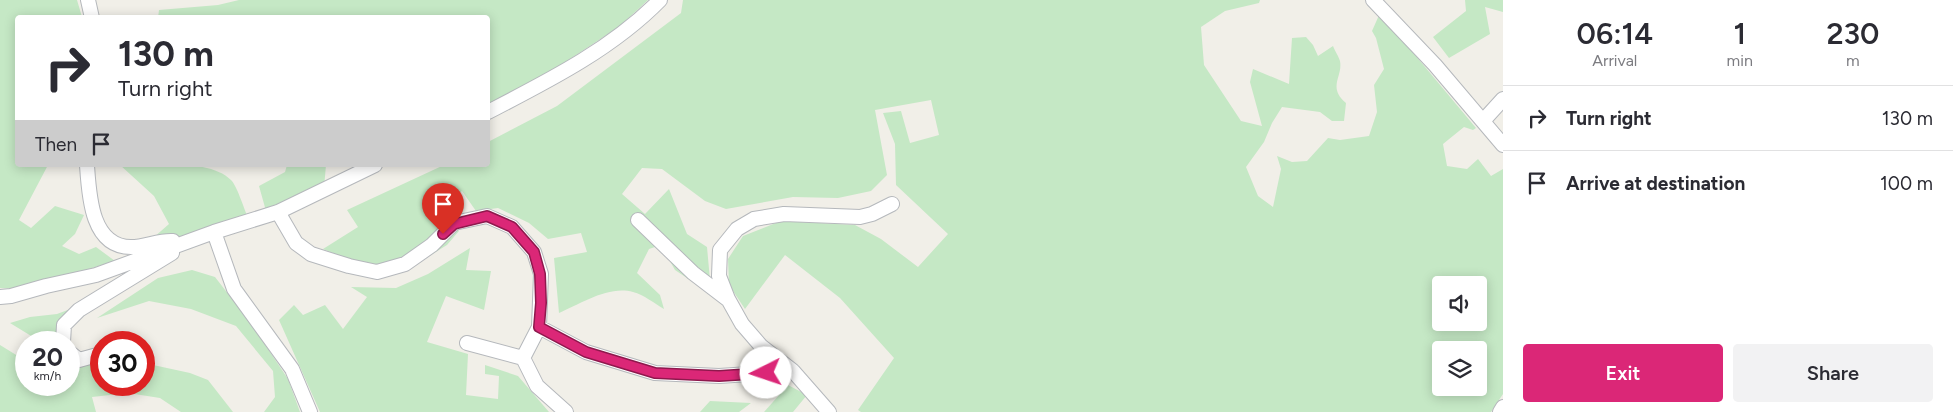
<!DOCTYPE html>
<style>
body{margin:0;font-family:Figtree,sans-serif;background:#f2f2f3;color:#2b2b33;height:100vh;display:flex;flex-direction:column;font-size:19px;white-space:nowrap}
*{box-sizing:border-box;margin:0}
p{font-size:16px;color:#7c7c81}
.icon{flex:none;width:28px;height:28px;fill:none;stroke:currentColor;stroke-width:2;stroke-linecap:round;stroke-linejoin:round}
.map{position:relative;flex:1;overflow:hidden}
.panel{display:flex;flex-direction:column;background:#fff;width:450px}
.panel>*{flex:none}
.top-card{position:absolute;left:15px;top:15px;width:475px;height:152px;border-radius:5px;box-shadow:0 2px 12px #0003;background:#fff;color:#2b2b33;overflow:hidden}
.buttons{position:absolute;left:1432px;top:276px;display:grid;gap:10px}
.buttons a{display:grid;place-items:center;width:55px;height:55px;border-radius:5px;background:#fff;box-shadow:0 2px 12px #0003;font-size:25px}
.speed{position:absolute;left:15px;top:331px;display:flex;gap:10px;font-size:25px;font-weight:700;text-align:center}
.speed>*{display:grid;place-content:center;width:65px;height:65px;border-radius:50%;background:#fff;box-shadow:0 2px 12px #0003;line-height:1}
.speed small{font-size:12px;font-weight:400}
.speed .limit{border:8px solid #d22;background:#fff;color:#111}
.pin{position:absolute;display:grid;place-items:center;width:42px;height:42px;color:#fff;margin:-51px -21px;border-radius:50% 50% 50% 0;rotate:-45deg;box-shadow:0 0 5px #0007}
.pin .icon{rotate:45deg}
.me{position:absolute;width:55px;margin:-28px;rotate:266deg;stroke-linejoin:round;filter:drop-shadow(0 0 4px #0008)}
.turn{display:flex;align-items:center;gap:18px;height:105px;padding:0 20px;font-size:22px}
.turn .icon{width:65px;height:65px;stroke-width:2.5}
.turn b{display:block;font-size:35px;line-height:42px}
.then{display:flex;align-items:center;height:48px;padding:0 20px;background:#0003;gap:10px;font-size:19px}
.eta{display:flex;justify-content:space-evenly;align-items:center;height:85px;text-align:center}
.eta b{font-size:30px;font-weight:600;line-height:35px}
.button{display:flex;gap:10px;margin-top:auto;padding:10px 20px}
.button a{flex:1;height:58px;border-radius:5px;background:#db2777;color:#fff;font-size:20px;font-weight:600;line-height:58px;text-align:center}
.button a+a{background:#f2f2f3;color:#2b2b33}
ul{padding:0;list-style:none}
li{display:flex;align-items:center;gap:15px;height:65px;padding:0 20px;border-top:1px solid #e1e1e2}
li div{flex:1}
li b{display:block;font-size:19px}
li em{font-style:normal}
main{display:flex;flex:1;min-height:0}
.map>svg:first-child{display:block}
.green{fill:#c5e8c5;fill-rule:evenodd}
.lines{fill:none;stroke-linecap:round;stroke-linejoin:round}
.minor-casing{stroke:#b5b8bc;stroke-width:16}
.minor{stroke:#fff;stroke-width:14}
.route-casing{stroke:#8e194d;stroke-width:12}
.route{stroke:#db2777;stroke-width:9}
</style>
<main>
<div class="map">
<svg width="1503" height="412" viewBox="0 0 1503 412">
<rect width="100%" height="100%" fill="#f1efe8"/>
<path class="green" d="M0,0h77l5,17 -64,1v147h30l-29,55 12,8 24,-22 29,9 -9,19 -13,12 17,8 17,-7 19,14 -92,28 -23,-1z
M239,0h409l-28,26 -59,39 -73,40v-87h-330l1,-8 59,-5z
M683,0h577l-1,3 -34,8 -24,16 3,38 37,56 21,5 -12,-44 3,-13 36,15 3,-46 14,-1 7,8 5,11 15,-10c2,5 6,11 7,15 3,16 -13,26 6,42l-2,18h-12l-12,-9 -38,-5 -10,16 -8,19 -18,25 12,29 15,11 8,-38 -4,-13 15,6 15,-1 21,-23 12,2 29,-4 8,-24 -3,-27 10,-16 -8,-31 -4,-7 8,-18 96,115 -3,2 -9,-3 -21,17 4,22 20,3 11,-10 13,17 12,-7v225l-12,18h-630l-3,-2 36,-52 -54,-60 -55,-43 -40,54 -16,-24 -1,-26 15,-23 38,-15 74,4 26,14 37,28 30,-33 -52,-49 -1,-41 -12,-31 18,-2 9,32 29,-8 -8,-35 -56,10 12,65 -16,16 -33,7 -45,-1 -67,12 -21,-8 -43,-32 -20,-1 -20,26 23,20 24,-25 18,45 20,13 4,44 -18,-9 -18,-12 -14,-25 -12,4 -12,24 23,22 4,14c-10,-6 -20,-14 -31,-17 -24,-7 -53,12 -74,21l-5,-55 33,-6 -6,-19 -33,6 -19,-16 -31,-15 -22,3 -14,-20 -22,15 19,25 -12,14 -29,18 -32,3 -26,-2 -37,-15 35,-22 -11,-17 97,-45h44v-23l69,-36 124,-93zM1441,285h38v37h-38zM1441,350h38v38h-38z
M1465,0h38v12l-18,-5 5,27 -41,24 -16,-21 33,-26z
M120,165c29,0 90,-7 111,15 6,6 12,26 16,35l-64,25 -30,-2 16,-14 -15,-28z
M287,165h39l-2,23 -58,23 -7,-25 26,-14z
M470,248l-4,22 25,1 -7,39 -38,-14 -19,46 41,12 -2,41 32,4 1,-23 -14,-2v-9l33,11 31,36h-229l-41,-92 15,-15 9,10 22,-10 18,24 24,-32 -16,-10 45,1 32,-14z
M192,270l23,7 35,45 38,57 12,33h-36l11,-15 -2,-26 -37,-45 -45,-17 -42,-8 -52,17 61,-40z
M129,287l-55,32 -8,18 16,22 19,5v21h43v-22l46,10 18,7 25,32h-52l-21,-14 -32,-5 -36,4 4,15h-96v-67l26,16v24h43v-9l5,-12 -5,-4v-18h-28l-31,-19 20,-6 27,-3z
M788,385l19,10 -14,17h-29z
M710,401l41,2 -12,9h-39z"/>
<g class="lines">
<defs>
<path id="minor" d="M88,0l4,18
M1373,0l62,65 68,80
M488,112c60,-31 124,-63 172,-112
M1483,121l20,-22
M87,165c2,30 4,82 44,82 14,0 28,-7 42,-6
M278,212l18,31 15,11 38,12 28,6 28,-8 27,-19 22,-22 33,-7 25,11 22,25 7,22 -2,53 -16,31 -56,-15
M638,220l55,53 34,26
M214,232l20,57 58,80 18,43
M0,297l11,-1 35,-10 50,-11 118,-43 64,-20 97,-47
M539,327l47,25 69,21 64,3 74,-5 36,41
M63,342l1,-17 15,-15 93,-57
M69,352l10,8 22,-6
M523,358l14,28 29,26
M793,371l-32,-25 -19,-22 -14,-25 -9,-23 1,-26 17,-21 17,-10 30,-5 76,3 12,-3 20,-10
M1500,412l3,-5"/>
</defs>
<use href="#minor" class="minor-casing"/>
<use href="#minor" class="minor"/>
</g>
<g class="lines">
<defs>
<path id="route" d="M443,234l11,-10 33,-8 25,11 22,25 6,22 1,29 -2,24 47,25 69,21 64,3 47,-3"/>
</defs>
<use href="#route" class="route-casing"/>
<use href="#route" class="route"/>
</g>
</svg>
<div class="buttons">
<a><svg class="icon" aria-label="sound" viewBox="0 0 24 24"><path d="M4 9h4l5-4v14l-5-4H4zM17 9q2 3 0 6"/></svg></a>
<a><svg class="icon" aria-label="layers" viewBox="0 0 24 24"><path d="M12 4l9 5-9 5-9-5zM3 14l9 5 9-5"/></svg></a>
</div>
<div class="speed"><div>20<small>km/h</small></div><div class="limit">30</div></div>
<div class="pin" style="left:443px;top:234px;background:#d93025"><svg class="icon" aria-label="arrive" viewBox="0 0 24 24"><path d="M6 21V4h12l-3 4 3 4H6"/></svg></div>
<svg class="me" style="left:766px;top:373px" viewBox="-20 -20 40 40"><circle r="19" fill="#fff"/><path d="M0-13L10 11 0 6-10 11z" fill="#db2777"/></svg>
<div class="top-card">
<div class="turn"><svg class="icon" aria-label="right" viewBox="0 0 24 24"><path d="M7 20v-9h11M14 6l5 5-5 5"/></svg><div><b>130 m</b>Turn right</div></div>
<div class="then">Then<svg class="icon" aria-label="arrive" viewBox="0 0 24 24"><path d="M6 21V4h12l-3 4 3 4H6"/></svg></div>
</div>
</div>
<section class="panel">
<div class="eta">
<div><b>06:14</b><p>Arrival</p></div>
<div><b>1</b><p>min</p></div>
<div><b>230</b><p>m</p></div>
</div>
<ul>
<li><svg class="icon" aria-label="right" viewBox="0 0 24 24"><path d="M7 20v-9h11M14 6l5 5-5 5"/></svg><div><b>Turn right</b></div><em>130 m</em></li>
<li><svg class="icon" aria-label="arrive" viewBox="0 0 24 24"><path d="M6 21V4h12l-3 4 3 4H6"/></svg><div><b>Arrive at destination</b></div><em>100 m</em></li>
</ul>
<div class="button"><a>Exit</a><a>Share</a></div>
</section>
</main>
